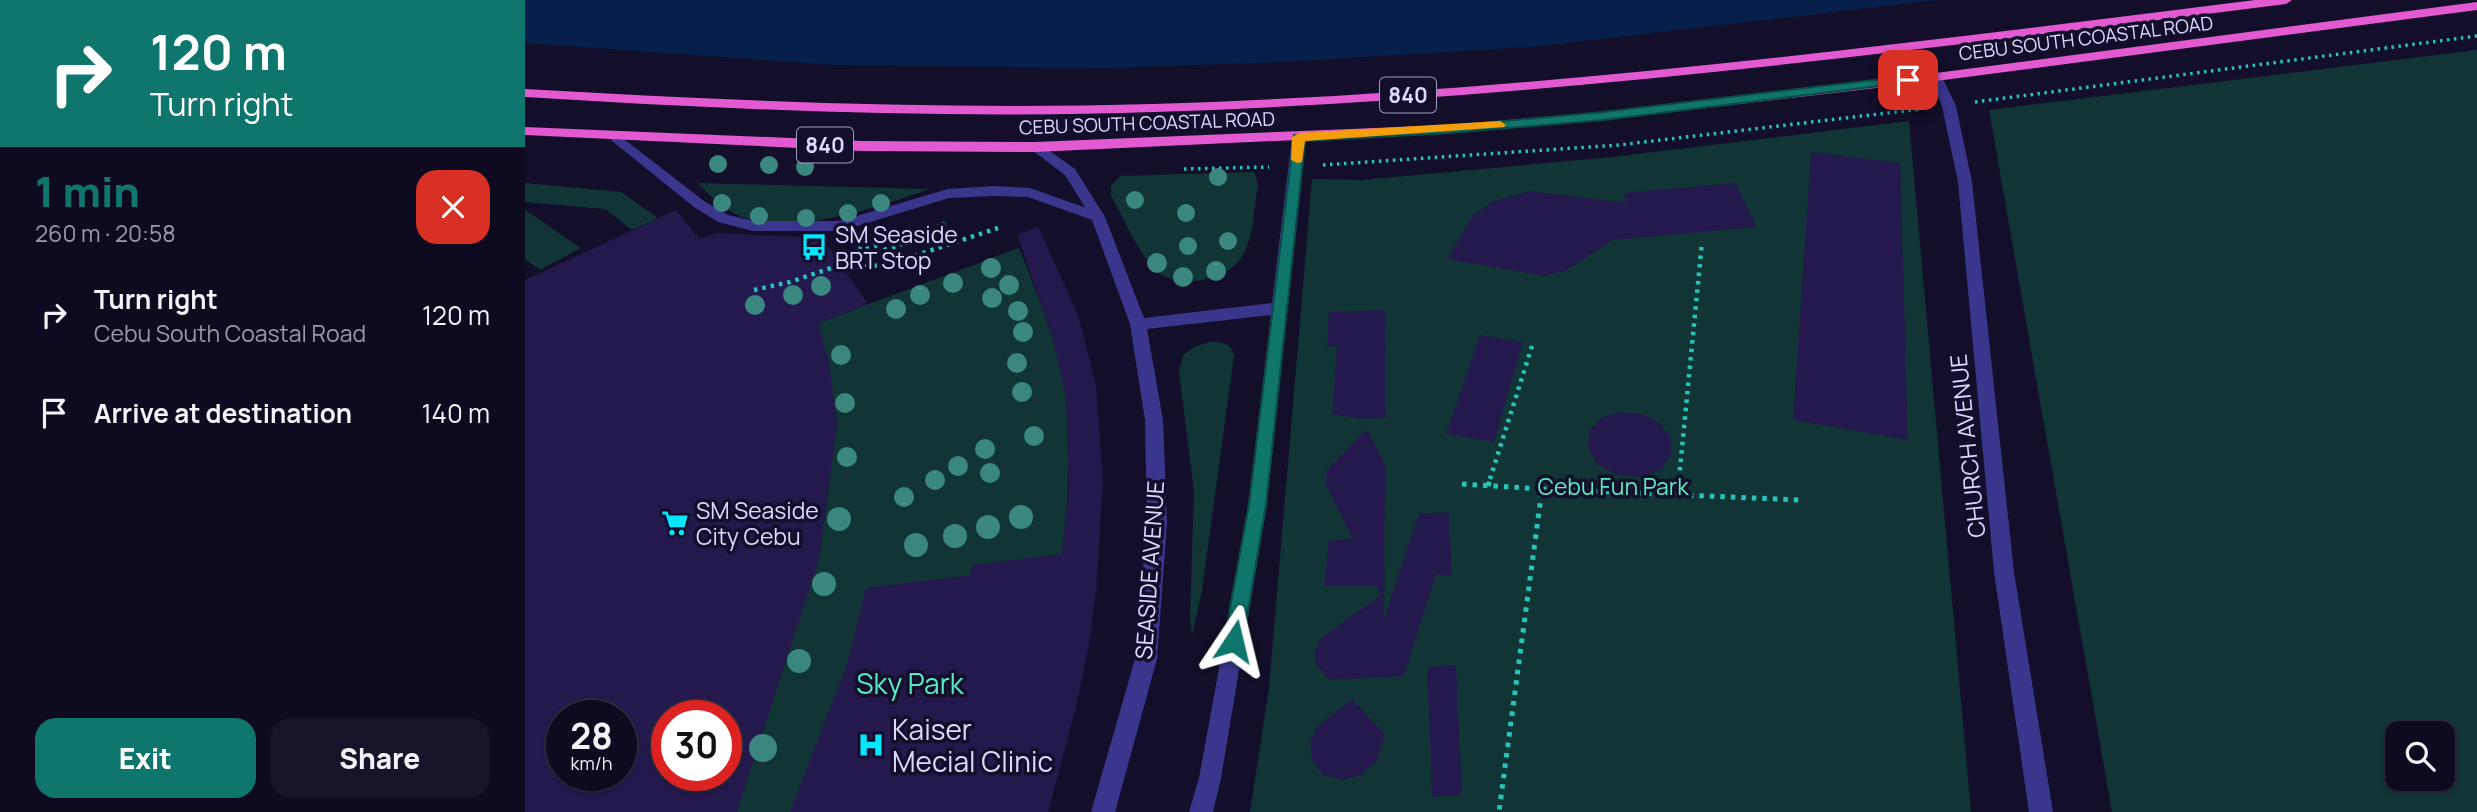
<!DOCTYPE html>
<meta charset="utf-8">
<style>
body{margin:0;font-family:Manrope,sans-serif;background:#171429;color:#f1f3f6;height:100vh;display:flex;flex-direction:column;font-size:26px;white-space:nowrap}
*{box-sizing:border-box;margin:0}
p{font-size:23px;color:#9b9ba5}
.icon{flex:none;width:38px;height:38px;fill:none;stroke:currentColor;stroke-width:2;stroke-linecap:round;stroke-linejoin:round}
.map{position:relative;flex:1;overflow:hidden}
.drawer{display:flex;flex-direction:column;background:#0e0b20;width:525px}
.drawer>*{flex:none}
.guide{background:#0f766e;color:#fff;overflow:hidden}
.buttons{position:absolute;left:1860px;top:721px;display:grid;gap:14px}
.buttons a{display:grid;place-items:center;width:70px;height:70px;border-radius:14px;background:#0e0b20;box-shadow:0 2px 5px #0004,0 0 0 2px #2e2b3e;font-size:35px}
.speed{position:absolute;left:21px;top:700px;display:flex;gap:14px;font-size:35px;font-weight:700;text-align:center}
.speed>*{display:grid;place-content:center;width:91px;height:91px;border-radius:50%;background:#0e0b20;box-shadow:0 2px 5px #0004,0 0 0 2px #2e2b3e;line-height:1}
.speed small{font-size:18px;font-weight:400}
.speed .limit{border:10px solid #d22;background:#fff;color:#111}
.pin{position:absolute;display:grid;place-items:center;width:60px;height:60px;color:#fff;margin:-30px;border-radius:14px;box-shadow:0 4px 10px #0006}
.me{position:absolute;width:77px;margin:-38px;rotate:10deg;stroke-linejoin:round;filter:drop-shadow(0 0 5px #0008)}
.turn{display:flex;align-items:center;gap:24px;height:147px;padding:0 35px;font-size:32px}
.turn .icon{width:91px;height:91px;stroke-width:2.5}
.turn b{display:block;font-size:49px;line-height:60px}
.round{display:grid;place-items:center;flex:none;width:74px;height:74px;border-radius:21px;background:#171429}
.headline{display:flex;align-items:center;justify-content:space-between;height:119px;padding:0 35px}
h1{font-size:42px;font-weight:800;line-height:52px;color:#0f766e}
.button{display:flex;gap:14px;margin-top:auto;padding:14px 35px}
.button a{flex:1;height:80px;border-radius:21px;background:#0f766e;color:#fff;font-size:28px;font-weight:800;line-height:80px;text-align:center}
.button a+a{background:#171429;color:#f1f3f6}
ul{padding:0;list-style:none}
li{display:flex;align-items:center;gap:21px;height:98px;padding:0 35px}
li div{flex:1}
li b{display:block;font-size:26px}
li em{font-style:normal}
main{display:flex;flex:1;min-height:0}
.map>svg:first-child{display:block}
.green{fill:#113534;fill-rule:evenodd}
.water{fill:#071f4b}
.building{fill:#24194d;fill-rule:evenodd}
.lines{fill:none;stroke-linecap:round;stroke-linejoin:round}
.path-far2{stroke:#27c4bb;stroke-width:3.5;stroke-dasharray:2.5 4.5;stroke-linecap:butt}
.path-far1{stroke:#27c4bb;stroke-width:4.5;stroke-dasharray:3.5 5;stroke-linecap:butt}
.path{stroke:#27c4bb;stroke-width:5;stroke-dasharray:4.5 6;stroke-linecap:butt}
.service{fill:#3a368d;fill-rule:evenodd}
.minor{fill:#3a368d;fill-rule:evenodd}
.trunk{fill:#e259d2;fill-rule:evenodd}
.tree{fill:#3a8780}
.route{fill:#0f766e;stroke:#0a4d48;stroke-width:2}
.slow{fill:#f59e0b}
.labels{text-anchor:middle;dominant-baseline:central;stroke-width:7;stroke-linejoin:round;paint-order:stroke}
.far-street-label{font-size:19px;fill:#ddd8ff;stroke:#130f2a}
.shield{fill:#130f2a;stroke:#a09cbf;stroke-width:2}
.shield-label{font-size:21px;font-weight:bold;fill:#ddd8ff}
.poi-label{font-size:23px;fill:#ddd8ff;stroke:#130f2a;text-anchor:start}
.street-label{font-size:23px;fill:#ddd8ff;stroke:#130f2a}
.park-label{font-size:23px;fill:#5ae9c6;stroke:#130f2a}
.near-park-label{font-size:28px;fill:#5ae9c6;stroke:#130f2a}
.near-poi-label{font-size:28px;fill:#ddd8ff;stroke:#130f2a;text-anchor:start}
</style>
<main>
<section class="drawer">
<div class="guide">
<div class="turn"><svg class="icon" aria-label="right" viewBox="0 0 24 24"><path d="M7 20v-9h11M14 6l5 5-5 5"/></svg><div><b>120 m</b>Turn right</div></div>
</div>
<div class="headline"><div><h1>1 min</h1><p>260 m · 20:58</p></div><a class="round" style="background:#d93025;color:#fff"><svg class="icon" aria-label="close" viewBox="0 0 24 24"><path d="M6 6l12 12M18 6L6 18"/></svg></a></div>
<ul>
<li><svg class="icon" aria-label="right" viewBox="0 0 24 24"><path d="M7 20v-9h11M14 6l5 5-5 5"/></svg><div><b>Turn right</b><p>Cebu South Coastal Road</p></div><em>120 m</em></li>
<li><svg class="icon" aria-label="arrive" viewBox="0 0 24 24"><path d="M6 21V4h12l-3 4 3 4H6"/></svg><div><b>Arrive at destination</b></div><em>140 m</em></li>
</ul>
<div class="button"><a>Exit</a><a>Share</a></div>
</section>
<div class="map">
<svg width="1952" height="812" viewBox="0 0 1952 812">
<rect width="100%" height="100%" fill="#130f2a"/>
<path class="green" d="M1952,50v762h-365l-123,-702zM1872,733h46v46h-46z
M1384,121l62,691h-721l19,-124 43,-509 49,1 252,-23z
M729,172l4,12c-8,49 -2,89 -62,97 -13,1 -31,-1 -41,-11 -18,-20 -31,-51 -44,-74v-10l9,-10z
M0,183l96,9 37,26 -26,12 -27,-21 -80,-7z
M172,183l232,6c-50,18 -150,53 -199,22 -12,-7 -23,-19 -33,-28z
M0,210l56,38 -41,22 -15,-11z
M494,248c19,48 39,96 47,147 2,15 1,32 2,47 4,126 -33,248 -62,370h-285l65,-157 33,-96 18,-135 -19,-101z
M684,342c11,0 22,0 25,13l-32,236 -10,44 -2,-20 4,-123 -15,-120 4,-17 11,-8z"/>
<path class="water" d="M0,0h1412l-405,47 -248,15 -179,6 -272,-3 -308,-22z"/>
<path class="building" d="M1286,152l89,11 8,277 -115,-20z
M1210,183l22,44 -144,13 -46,30 -23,6 -97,-17 26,-44 20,-14 37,-10 97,12 -4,-10z
M151,210l23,29 17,-6 106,5 46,66 -50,19 11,39 8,62 -18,135 -82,253h-212v-532zM37,716h59v59h-59zM142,716h59v59h-59z
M513,226l40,89 9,35 9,36 7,95 -7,110 -7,53 -13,63 -28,105h-258l57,-148 19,-76 104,-13 2,-10 90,-11 7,-67 -3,-90 -14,-62 -35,-100z
M860,310l1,108 -25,1 -29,-5 5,-68 -10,1 2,-35z
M955,335l43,7 -29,100 -48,-8z
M1095,412l22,2 18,9 11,15v18l-11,14 -20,7 -23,-2 -19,-10 -10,-17 1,-17 12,-13z
M842,429l18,36 -1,153 35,-104 30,-2 3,64 -16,-2 -32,102 -75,4 -13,-16 -1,-13 6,-13 60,-43 -5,-10h-52l5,-45 24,-1 -28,-56 2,-13z
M931,665l6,130 -30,2 -5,-130z
M827,699l33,36 -9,27 -15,13 -19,5 -19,-5 -11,-14 -2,-18 8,-17z"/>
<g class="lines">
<path class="path-far2" d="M1450,102l502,-66
M798,165l296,-20 302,-36
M659,169l85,-2"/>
<path class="path-far1" d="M333,248l4,2 57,-18
M334,259l8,7 20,-1 111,-37
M229,290l36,-8 156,-53 -3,-5 -5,2
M965,479l43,-136
M1154,479l23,-237"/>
<path class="path" d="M937,484l80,5 -43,323
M963,486l3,-9
M1017,489l259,11
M1152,496l2,-19"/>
<path class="service" d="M91,133l88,68 24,14 25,6h87l108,-32 46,-3 36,2 73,26 2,3 -7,5 -70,-25 -34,-1 -45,2 -108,33h-88l-35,-9 -24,-15 -83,-67v-6z"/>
<path class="minor" d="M1411,73l6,4 14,29 16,76 42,390 39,240h-24l-35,-240 -36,-390 -16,-76 -12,-29z
M774,133l7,4 -39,367 -46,274 -8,34h-24l10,-34 50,-274 22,-189 -124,14 16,91 4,103 -10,136 -42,153h-24l44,-153 12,-136 -2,-103 -15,-96 -39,-107 -26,-42 -37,-28 7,-4 5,1 35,25 30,48 39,101 128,-15 20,-166z"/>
<path class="trunk" d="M1730,0h37l-6,4c-376,47 -752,96 -1131,108 -210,7 -420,-2 -630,-15v-8c209,12 418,21 628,15 369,-11 736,-58 1102,-104z
M1952,2v8l-541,71 -333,39 -154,13 -414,19 -173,-1 -337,-16v-8l337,14 173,1 414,-17 154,-13 333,-39z"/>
</g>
<g class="tree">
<circle cx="193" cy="164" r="9"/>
<circle cx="244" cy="165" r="9"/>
<circle cx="280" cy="167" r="9"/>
<circle cx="693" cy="177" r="9"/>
<circle cx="610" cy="200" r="9"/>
<circle cx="197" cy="203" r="9"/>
<circle cx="356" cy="203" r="9"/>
<circle cx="323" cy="213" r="9"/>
<circle cx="661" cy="213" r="9"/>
<circle cx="234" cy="216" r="9"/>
<circle cx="281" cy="218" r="9"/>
<circle cx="703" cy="241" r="9"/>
<circle cx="663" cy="246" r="9"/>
<circle cx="632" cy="263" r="10"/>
<circle cx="466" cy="268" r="10"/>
<circle cx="691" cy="271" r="10"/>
<circle cx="658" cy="277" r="10"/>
<circle cx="428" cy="283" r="10"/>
<circle cx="484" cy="285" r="10"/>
<circle cx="296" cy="286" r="10"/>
<circle cx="268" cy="295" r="10"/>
<circle cx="395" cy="295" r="10"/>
<circle cx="467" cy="298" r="10"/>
<circle cx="230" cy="305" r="10"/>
<circle cx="371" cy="309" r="10"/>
<circle cx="493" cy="311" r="10"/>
<circle cx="498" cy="332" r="10"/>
<circle cx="316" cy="355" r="10"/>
<circle cx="492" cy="363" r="10"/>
<circle cx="497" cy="392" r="10"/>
<circle cx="320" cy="403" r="10"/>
<circle cx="509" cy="436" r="10"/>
<circle cx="460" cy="449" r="10"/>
<circle cx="322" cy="457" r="10"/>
<circle cx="433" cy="466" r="10"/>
<circle cx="465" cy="473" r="10"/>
<circle cx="410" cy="480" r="10"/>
<circle cx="379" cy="497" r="10"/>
<circle cx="496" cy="517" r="12"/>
<circle cx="314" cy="519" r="12"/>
<circle cx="463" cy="527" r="12"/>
<circle cx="430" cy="536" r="12"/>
<circle cx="391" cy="545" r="12"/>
<circle cx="299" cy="584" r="12"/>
<circle cx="274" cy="661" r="12"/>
<circle cx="238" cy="748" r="14"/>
</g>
<path class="route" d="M1383,76l4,1v5l-309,38 -154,13 -144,8 -39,363 -23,137 -2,6 -7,3 -7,-3 -3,-6 25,-137 45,-369 155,-9 154,-14z"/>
<path class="slow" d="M975,121l6,4 -2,2 -199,14 -3,21 -5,1 -6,-3 1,-23 7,-4z"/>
<defs>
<symbol id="bus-bare" viewBox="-9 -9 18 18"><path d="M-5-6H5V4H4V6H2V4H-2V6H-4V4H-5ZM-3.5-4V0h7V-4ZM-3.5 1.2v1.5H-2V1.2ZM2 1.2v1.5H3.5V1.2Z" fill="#04e5ff" stroke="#130f2a" stroke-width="2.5" paint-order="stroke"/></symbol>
<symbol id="supermarket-bare" viewBox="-9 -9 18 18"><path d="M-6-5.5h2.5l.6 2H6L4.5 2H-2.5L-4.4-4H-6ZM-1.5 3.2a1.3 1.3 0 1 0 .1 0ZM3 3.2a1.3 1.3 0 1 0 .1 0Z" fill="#04e5ff" stroke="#130f2a" stroke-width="2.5" paint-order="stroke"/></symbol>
<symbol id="hospital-bare" viewBox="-9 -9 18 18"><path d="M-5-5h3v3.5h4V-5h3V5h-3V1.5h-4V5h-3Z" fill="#04e5ff" stroke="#130f2a" stroke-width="2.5" paint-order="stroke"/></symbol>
</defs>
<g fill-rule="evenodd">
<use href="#bus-bare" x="270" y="228" width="38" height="38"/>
<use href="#supermarket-bare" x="131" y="504" width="38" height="38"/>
<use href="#hospital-bare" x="327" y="726" width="38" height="38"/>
</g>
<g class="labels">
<g class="far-street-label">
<text transform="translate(1561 38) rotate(-7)">CEBU SOUTH COASTAL ROAD</text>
<text transform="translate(622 123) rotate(-2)">CEBU SOUTH COASTAL ROAD</text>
</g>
<g class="shield">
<rect x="855" y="77.5" width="56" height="35" rx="5"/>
<rect x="272" y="127.5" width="56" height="35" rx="5"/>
</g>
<g class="shield-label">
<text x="883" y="95">840</text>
<text x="300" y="145">840</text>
</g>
<g class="poi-label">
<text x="310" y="234">SM Seaside<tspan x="310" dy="26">BRT Stop</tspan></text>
<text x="171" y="510">SM Seaside<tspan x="171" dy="26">City Cebu</tspan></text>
</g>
<g class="street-label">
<text transform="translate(1442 446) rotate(-96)">CHURCH AVENUE</text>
<text transform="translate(624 570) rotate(-86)">SEASIDE AVENUE</text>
</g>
<g class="park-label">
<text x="1088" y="486">Cebu Fun Park</text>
</g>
<g class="near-park-label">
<text x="385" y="683">Sky Park</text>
</g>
<g class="near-poi-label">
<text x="367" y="729">Kaiser<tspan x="367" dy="32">Mecial Clinic</tspan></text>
</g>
</g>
</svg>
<div class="buttons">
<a><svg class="icon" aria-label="search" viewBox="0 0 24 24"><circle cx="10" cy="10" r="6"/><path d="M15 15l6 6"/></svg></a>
</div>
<div class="speed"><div>28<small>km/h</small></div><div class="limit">30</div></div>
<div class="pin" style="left:1383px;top:80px;background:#d93025"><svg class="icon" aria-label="arrive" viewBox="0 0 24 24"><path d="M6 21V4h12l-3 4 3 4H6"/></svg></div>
<svg class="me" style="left:709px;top:641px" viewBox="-20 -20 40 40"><path d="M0-17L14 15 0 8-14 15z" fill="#0f766e" stroke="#fff" stroke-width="4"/></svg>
</div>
</main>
